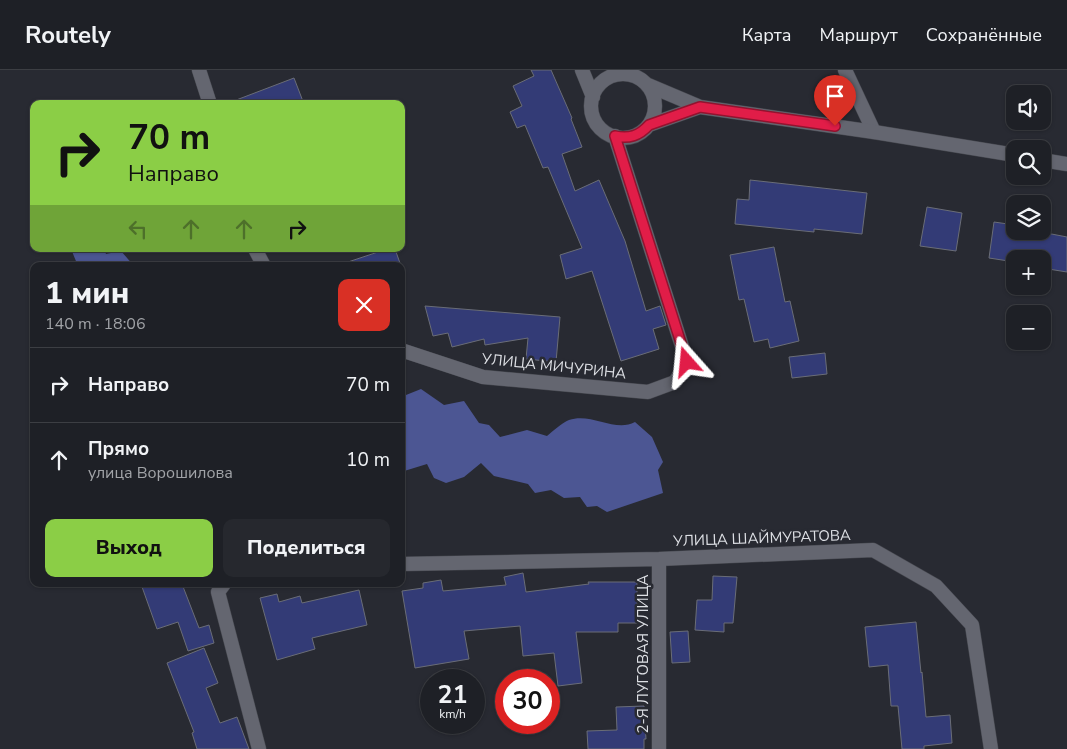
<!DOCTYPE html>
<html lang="ru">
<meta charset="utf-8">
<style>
body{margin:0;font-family:"Nunito Sans",sans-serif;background:#26282e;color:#f1f3f6;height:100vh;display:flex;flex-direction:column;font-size:19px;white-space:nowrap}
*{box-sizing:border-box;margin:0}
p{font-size:16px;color:#a1a3a7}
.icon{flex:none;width:28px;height:28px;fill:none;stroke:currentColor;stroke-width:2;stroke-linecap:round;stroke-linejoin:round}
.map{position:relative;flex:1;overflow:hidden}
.side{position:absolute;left:30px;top:192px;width:375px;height:325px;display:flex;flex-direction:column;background:#1e2026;border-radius:10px;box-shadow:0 1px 4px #0004,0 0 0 1px #3c3e43}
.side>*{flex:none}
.banner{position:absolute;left:30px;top:30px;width:375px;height:152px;border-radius:10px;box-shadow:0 1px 4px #0004,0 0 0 1px #3c3e43;background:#8bce46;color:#111;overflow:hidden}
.controls{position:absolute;left:1006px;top:15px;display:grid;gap:10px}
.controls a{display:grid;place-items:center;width:45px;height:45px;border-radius:10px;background:#1e2026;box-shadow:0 1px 4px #0004,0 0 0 1px #3c3e43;font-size:25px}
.speed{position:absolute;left:420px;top:599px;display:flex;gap:10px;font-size:25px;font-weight:700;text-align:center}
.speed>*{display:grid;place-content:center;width:65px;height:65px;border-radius:50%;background:#1e2026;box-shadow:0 1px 4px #0004,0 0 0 1px #3c3e43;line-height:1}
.speed small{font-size:12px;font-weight:400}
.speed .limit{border:8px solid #d22;background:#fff;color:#111}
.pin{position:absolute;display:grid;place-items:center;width:42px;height:42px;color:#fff;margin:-51px -21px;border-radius:50% 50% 50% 0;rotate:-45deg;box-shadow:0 0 5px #0007}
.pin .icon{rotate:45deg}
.me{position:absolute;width:55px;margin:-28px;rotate:342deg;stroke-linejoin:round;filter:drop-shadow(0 0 4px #0008)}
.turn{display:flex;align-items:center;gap:18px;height:105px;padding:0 15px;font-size:22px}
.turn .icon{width:65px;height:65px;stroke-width:2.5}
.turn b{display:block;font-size:35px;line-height:42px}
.lanes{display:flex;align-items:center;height:48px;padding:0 15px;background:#0003;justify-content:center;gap:25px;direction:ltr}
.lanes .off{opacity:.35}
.round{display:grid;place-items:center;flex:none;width:52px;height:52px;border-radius:10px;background:#26282e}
.overview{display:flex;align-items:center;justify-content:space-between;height:85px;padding:0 15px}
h1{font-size:30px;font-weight:800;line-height:38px}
.primary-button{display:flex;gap:10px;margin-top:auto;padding:10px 15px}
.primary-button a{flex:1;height:58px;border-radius:10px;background:#8bce46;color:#111;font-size:20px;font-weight:800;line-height:58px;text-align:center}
.primary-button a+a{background:#26282e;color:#f1f3f6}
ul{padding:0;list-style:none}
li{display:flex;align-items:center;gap:15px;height:75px;padding:0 15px;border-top:1px solid #3c3e43}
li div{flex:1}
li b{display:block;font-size:19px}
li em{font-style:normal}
header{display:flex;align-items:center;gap:30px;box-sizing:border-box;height:70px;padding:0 25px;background:#1e2026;border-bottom:1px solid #3c3e43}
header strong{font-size:24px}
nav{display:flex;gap:28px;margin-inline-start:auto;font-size:18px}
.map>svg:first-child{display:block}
.water{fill:#4c5693}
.building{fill:#333b76;stroke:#6a6d77}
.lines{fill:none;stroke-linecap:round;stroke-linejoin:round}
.minor-casing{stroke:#46484f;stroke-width:15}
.tertiary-casing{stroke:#46484f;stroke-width:15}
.minor{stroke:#646670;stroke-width:14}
.tertiary{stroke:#646670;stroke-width:14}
.route-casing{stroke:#92132f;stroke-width:12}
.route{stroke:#e11d48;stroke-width:9}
.labels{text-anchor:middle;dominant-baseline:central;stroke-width:5;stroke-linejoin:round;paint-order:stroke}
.street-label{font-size:15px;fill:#dddfe4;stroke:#282a32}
</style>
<header>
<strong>Routely</strong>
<nav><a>Карта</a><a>Маршрут</a><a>Сохранённые</a></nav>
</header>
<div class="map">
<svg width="1067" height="679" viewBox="0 0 1067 679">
<rect width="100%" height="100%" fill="#282a32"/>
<path class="water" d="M71,179h33l2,5 15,-3 13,15h-56z
M421,319l23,16 20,-4 15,22 10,2 11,12 27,-7 20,6c6,-5 15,-13 22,-16 22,-8 46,13 66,2l17,15 11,25 -5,8 5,23 -56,19 -10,-6 -10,1 -7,-10 -16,1 -13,-8 -16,3 -7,-9 -34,-8 -13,-13 -17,14 -18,6 -12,-5 -7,-14 -26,8v-75z"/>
<path class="building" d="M531,0h20l21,48 -1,1 11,28 -20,7 13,37 24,-11 26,61 21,70 14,-5 6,19 -13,4 6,20 -38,12 -29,-90 -26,8 -6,-24 22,-7 -34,-81 -5,1 -18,-43 -8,3 -7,-16 12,-6 -9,-20 21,-10z
M294,8l10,26h-72l-1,-2z
M750,110l117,13 -5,41 -48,-5v3l-79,-8 2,-25 12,1z
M927,137l35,6 -6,38 -36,-5z
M994,152l21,3v6h21l31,6v35l-25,-4v-9h-27v3l-26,-4z
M774,177l11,55 5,-1 9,40 -29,7 -2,-9 -14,3 -10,-43 -5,1 -9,-45z
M387,179h8l6,17h-55l-1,-3z
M425,236l135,11 -4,45 -30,-3 2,-21 -43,7 -1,-6 -32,8 -4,-14 -15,3z
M825,283l2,21 -35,4 -3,-21z
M523,503l3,19 63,-8 -1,-2h49v41h-19v9h-42l6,51 -24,3 -4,-33 -31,3 -3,-30 -56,5 5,28 -54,9 -13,-77 21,-3v-5l18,-3 2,11 63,-6 -2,-8z
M713,506l24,1 -4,46h-9v9l-29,-2 2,-30h15z
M141,514h41l17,44 10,-3 5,18 -26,8 -10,-29 -21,7z
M359,520l8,35 -55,13 3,11 -38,11 -17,-62 17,-4 2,8 21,-6 2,7z
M916,552l5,51 1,-1 4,45 24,-2 2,28 -28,3v3h-22l-4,-43h-7l-3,-41 -19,2 -4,-40z
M688,561l2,31 -18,1 -2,-31z
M204,578l14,35 -12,5 14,35 17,-6 12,32h-52l-5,-16 2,-1 -27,-69z
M644,636l2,33h-2v10h-56l-1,-18 30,-1 -1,-23z"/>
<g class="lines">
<defs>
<path id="minor" d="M199,0l11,34
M845,0l29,62
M255,179l9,17
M401,280l82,27 165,15 27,-10 12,-20 -72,-226
M401,494l258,-5 214,-9 63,36 36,39 19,124
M224,514l-6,8 41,157
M659,679v-190"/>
<path id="tertiary" d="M582,0l11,27
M591 36a32 32 0 1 1 64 0a32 32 0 1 1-64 0Z
M648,15l52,22 174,25 141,23
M649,55l51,-18
M1042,90l25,4"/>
</defs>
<use href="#minor" class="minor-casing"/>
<use href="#tertiary" class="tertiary-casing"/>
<use href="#minor" class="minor"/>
<use href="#tertiary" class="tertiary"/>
</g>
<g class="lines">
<defs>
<path id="route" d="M687,292l-72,-226c14,3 24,0 34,-11l51,-18 135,19"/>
</defs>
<use href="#route" class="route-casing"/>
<use href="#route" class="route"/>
</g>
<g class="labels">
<g class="street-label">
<text transform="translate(554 296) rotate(6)">УЛИЦА МИЧУРИНА</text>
<text transform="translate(762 468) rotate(-2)">УЛИЦА ШАЙМУРАТОВА</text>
<text transform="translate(643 584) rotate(-90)">2-Я ЛУГОВАЯ УЛИЦА</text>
</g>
</g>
</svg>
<div class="controls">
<a><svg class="icon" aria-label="sound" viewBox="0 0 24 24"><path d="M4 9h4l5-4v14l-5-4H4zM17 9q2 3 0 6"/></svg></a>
<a><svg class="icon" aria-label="search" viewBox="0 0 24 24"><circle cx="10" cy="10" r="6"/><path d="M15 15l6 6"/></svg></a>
<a><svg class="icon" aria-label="layers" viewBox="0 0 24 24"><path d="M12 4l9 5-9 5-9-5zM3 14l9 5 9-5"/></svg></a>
<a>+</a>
<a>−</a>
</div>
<div class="speed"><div>21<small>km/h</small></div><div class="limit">30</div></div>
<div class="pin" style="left:835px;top:56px;background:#d93025"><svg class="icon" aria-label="arrive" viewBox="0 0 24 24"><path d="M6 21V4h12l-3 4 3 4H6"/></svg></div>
<svg class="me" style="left:687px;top:292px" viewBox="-20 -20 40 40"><path d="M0-17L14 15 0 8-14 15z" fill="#e11d48" stroke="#fff" stroke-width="4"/></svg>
<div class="banner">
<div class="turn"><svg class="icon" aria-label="right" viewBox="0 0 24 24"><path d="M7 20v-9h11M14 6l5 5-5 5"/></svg><div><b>70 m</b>Направо</div></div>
<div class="lanes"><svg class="icon off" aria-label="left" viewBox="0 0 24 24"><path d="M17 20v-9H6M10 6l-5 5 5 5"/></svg><svg class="icon off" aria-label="ahead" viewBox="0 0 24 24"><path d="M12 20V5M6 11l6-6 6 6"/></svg><svg class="icon off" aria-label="ahead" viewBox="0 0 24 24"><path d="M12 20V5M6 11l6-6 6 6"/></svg><svg class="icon" aria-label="right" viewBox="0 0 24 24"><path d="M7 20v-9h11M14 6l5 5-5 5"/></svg></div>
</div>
<section class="side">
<div class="overview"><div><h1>1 мин</h1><p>140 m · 18:06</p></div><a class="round" style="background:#d93025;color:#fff"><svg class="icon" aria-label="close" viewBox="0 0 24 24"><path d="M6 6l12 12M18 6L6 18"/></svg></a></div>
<ul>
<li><svg class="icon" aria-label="right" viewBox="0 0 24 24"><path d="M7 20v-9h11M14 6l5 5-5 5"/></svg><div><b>Направо</b></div><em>70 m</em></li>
<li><svg class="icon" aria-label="ahead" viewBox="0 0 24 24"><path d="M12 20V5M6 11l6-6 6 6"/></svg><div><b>Прямо</b><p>улица Ворошилова</p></div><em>10 m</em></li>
</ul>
<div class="primary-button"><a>Выход</a><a>Поделиться</a></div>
</section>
</div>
